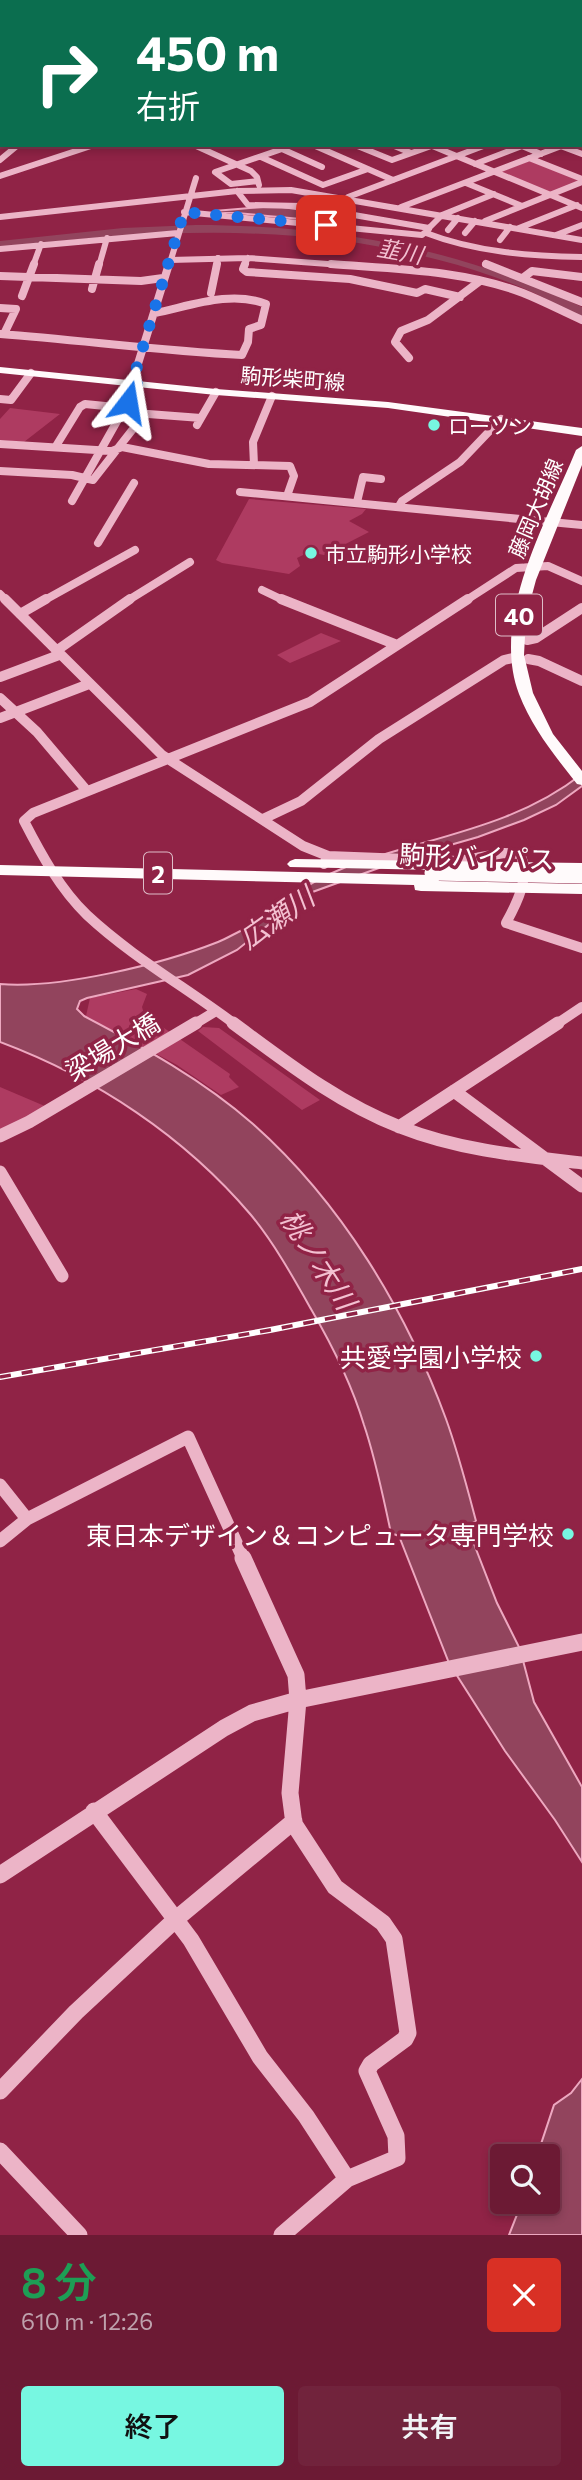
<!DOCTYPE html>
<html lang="ja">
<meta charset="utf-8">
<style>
body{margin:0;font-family:Commissioner,"Noto Sans JP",sans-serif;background:#71233c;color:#f1f3f6;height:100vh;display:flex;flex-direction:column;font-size:26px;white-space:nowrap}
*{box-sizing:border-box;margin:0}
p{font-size:23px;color:#bea1ac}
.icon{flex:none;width:38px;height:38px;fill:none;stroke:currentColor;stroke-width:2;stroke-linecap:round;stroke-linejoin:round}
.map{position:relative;height:2235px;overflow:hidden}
.drawer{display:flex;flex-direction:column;background:#6c1a34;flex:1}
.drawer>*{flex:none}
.guide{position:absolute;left:0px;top:0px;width:583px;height:147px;box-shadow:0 4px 10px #0003,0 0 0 2px #7f384f;background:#0b6e4f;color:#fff;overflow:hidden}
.controls{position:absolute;left:490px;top:2144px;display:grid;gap:14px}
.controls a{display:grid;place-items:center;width:70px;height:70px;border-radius:7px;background:#6c1a34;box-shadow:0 4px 10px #0003,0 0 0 2px #7f384f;font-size:35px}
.pin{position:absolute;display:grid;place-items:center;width:60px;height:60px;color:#fff;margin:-30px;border-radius:14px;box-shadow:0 4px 10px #0006}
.me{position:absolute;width:77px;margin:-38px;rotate:14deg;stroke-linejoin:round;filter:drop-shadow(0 0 5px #0008)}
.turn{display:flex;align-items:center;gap:24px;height:147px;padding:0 21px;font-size:32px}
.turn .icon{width:91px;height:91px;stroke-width:2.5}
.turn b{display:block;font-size:49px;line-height:60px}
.round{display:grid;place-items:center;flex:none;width:74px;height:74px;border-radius:7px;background:#71233c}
.head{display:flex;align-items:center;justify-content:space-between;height:119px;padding:0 21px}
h1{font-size:42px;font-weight:600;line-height:52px;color:#1e9e55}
.button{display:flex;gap:14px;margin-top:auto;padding:14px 21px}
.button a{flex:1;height:80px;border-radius:7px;background:#77f7e1;color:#111;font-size:28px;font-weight:600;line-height:80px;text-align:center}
.button a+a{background:#71233c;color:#f1f3f6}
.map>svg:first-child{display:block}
.green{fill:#ae3b61}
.water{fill:#92445d;stroke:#eda8c0;stroke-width:2}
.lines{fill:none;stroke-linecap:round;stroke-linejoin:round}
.river{fill:#92445d;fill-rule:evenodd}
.minor-far4{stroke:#ecb4c7;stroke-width:6}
.minor-far3{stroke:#ecb4c7;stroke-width:8}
.minor-far2{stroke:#ecb4c7;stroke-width:10}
.minor-far1{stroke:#ecb4c7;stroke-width:13}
.minor{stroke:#ecb4c7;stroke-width:17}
.major{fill:#fffafb;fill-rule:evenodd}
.highway{fill:#fff;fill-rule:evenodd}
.rail-casing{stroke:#fff;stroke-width:6}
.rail{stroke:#902346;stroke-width:3.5;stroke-dasharray:11;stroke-linecap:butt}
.major-bridge{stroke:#fffafb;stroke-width:15}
.route{stroke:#1a73e8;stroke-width:12;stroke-dasharray:0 21.6}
.poi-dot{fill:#77f7e1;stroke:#902346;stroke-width:2.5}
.labels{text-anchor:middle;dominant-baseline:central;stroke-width:7;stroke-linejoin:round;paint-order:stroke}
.far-street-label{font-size:21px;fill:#fff;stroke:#902346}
.far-poi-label{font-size:21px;fill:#fff;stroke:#902346;text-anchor:start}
.far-water-label{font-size:23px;font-style:italic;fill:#f3c0d1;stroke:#902346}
.shield{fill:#902346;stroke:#debdc8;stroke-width:2}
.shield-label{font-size:24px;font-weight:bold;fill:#fff}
.street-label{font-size:26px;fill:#fff;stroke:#902346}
.poi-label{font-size:26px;fill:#fff;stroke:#902346;text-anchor:end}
.water-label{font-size:28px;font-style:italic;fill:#f3c0d1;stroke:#902346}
</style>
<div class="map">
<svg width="582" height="2235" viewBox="0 0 582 2235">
<rect width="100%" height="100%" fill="#902346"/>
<path class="green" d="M529,161l51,19 -28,13 -52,-21z
M10,408l50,6 -36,28 -24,-2v-21z
M249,499l117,10 -4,5 -13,7 20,11 -45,23 -15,-3 -12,6 3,8 -11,8 -67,-11 -6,-3z
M321,633l20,8 -51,22 -13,-8z
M136,989l11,5 -5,13 2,7 86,60 -1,3 10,10 -18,8 -44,-30 -91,-49 4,-18z
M203,1027l16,1 101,72 -18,10 -104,-79z
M0,1087l47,20 -47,23z"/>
<path class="water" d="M275,206l42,6 -5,4 -11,3 -87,-8z
M582,774v12l-26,19 -32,15 -46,17 -66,19 -105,38 -70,56 -49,25 -101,23 -7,3 -3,8 7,7c59,31 119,64 169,108 88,78 153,186 193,295 12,33 21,68 30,102l-9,5 30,77 23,46 14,53 48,85v75l-27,-42 -50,-69 -56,-88 -50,-127 -8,-3c-8,-36 -15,-73 -27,-108 -12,-40 -32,-80 -53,-116 -18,-32 -37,-66 -60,-94 -67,-79 -155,-137 -251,-173v-58c60,5 162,-20 218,-42 10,-4 19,-10 29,-14 16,-6 29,-20 43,-31 17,-12 36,-22 56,-30 81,-30 166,-38 236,-93z
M582,2079v156h-73l13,-33h26v-46h-11l17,-51 17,-12z"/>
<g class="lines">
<path class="river" d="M196,225c135,0 264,23 386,82v9c-17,-5 -32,-16 -48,-23 -31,-14 -63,-25 -95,-33 -146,-39 -291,-29 -439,-13v-6l123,-13z"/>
<path class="minor-far4" d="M498,0l6,2
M185,2l6,-2
M267,2l4,-2
M516,2l5,-2
M194,145l57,26 6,6 2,8
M313,145l80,35
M355,145l37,15 42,-15
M392,145l19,8
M430,145l152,63
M558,145l24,9
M261,157l62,28 45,-16
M529,158l53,21
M0,160l18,-15
M475,164l47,-18 19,8
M0,176l94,-31
M258,181l-27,3 -16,-12 67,-23 40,18
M466,183l56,23
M237,191l11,14 54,1 127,22 13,-13 52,-21
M348,197l138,-52
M401,207l163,-62
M184,212l238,23 7,-6
M0,217l237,-26 54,-1 291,50
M485,221l97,-39
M519,228l58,-23
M448,230l10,-12
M426,233c49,19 104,23 156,24
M465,233l10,-12
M556,235l26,-10
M500,240l10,-13
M0,249l178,-16
M170,260l78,-2 107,8
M485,264l5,2
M33,266l8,-22
M99,266l8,-28
M169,266l27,-88
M216,266l2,-8
M244,266l4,-8"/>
<path class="minor-far3" d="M245,264l-2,5 4,3 103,7 67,14 8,-4 35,8
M331,264c64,5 132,6 192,29 20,8 39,18 59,27
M486,264l96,38
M0,276l141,5 22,-3
M524,277l8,-6 50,6
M92,289l7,-25
M211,293l6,-29
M22,296l12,-32
M0,308l16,1 -12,25
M0,334c81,6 161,17 242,21l6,-13 1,-13 12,-4 5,-21c-35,-14 -76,2 -111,9
M409,358l-14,-16 6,-11 27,-11 52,-39
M132,383l37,-119
M0,399l11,1 20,-27
M135,413l66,5
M197,425l19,-33
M0,444l112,7 10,-4 87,17 81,2 4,10 -7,20
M56,446l24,-39 5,-3 40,4
M254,465l-1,-23 19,-46
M0,471l72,4 21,5 40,-51 7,-15
M240,492l342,33
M72,501l66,-117
M357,502l6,-25 18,2
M399,506l3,-5 58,-39 41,-43
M98,543l36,-60
M262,590l23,11
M0,594l7,7
M43,601l92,-51
M127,601l63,-39
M465,601l51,-33 32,-2 34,15"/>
<path class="minor-far2" d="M5,599l157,156 141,91 25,10
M281,599l116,46
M20,614l26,-15
M527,640l9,-2 46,-30
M56,651l74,-52
M528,659l11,2 43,20
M0,677l59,-22
M0,698l37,34 50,59
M0,718l89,-34
M263,819l38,-18 78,-62 125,-79 13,-3
M324,864l4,-8 130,5 46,-8 16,1c11,22 -3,49 -14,69l76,25
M193,1025l23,-14
M236,1025c-49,-37 -104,-68 -149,-110 -27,-26 -46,-61 -63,-94l9,-8 277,-111 158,-103
M555,1025l27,-18"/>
<path class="minor-far1" d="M233,1023c53,39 105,80 167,104 58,23 121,29 182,36
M454,1091l128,95
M399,1127l159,-104
M0,1136l29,-14 167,-99
M0,1172l62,104
M0,1485l27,34
M0,1541l27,-22 161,-82 56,123"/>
<path class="minor" d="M243,1558l53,117 2,25 -8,93 4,31 41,63 48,36 11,16 14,94 -3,6 -34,25 -4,7 29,65 1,22 -50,21 -65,56
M94,1811l97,129 69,117 46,59 41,63
M0,1875l224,-147 28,-15 46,-13 284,-58
M0,2091l76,-79 100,-93 118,-98
M0,2151l79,84"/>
<path class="major" d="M283,0h10l2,2h-11z
M581,108h1v7h-1z
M0,367l216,22 172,13 194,26v8l-194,-28 -172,-13 -216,-22z
M582,446v19l-46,115 -10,37 -2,38 9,38 20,41 29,37v14l-5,-1c-22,-28 -45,-56 -58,-90 -29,-77 28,-173 57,-244z
M295,859l287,4v10l-292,-6 -3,-3 3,-3z
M0,865l432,10 5,1 2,5 143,3v10l-161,-3 -6,-1 -1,-5 -414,-10z"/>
<path class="highway" d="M241,0h13l-14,2z
M0,139h2l2,7 -4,1z"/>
<defs>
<path id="rail" d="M0,1377l270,-47 312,-61"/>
</defs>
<use href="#rail" class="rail-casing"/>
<use href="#rail" class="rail"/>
<path class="major-bridge" d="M432,873l150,3"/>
</g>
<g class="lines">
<path class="route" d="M128,402l10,-18 -6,-1 52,-171 142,13"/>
</g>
<g class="poi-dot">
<circle cx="434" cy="425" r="7"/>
<circle cx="311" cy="553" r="7"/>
<circle cx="536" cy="1356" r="7"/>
<circle cx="568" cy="1534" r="7"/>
</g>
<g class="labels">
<g class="far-street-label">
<text transform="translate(293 378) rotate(4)">駒形柴町線</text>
<text transform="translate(535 508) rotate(-67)">藤岡大胡線</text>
</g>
<g class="far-poi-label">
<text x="448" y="425">ローソン</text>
<text x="325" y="553">市立駒形小学校</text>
</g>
<g class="far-water-label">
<text transform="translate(400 251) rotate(10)">韮川</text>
</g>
<g class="shield">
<rect x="496" y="594.5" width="46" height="41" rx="5"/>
<rect x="144" y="852.5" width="28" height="41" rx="5"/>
</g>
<g class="shield-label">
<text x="519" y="615">40</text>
<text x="158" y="873">2</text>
</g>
<g class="street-label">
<text transform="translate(477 856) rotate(2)">駒形バイパス</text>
<text transform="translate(112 1046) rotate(-31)">梁場大橋</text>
</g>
<g class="poi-label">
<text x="522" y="1356">共愛学園小学校</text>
<text x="554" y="1534">東日本デザイン＆コンピュータ専門学校</text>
</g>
<g class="water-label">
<text transform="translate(276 917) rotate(-35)">広瀬川</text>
<text transform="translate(319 1259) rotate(57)">桃ノ木川</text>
</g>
</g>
</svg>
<div class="controls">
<a><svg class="icon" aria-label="search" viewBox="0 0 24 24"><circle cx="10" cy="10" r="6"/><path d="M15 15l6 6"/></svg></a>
</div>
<div class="pin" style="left:326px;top:225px;background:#d93025"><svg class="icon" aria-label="arrive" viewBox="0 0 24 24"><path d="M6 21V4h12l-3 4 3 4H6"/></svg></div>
<svg class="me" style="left:128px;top:402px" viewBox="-20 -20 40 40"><path d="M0-17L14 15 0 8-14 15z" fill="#1a73e8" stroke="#fff" stroke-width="4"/></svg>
<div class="guide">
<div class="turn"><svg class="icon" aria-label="right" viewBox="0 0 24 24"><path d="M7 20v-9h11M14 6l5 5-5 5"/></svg><div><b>450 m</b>右折</div></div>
</div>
</div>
<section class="drawer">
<div class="head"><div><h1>8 分</h1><p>610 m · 12:26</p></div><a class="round" style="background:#d93025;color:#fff"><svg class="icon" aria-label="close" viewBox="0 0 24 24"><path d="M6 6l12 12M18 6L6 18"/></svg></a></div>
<div class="button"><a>終了</a><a>共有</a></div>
</section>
